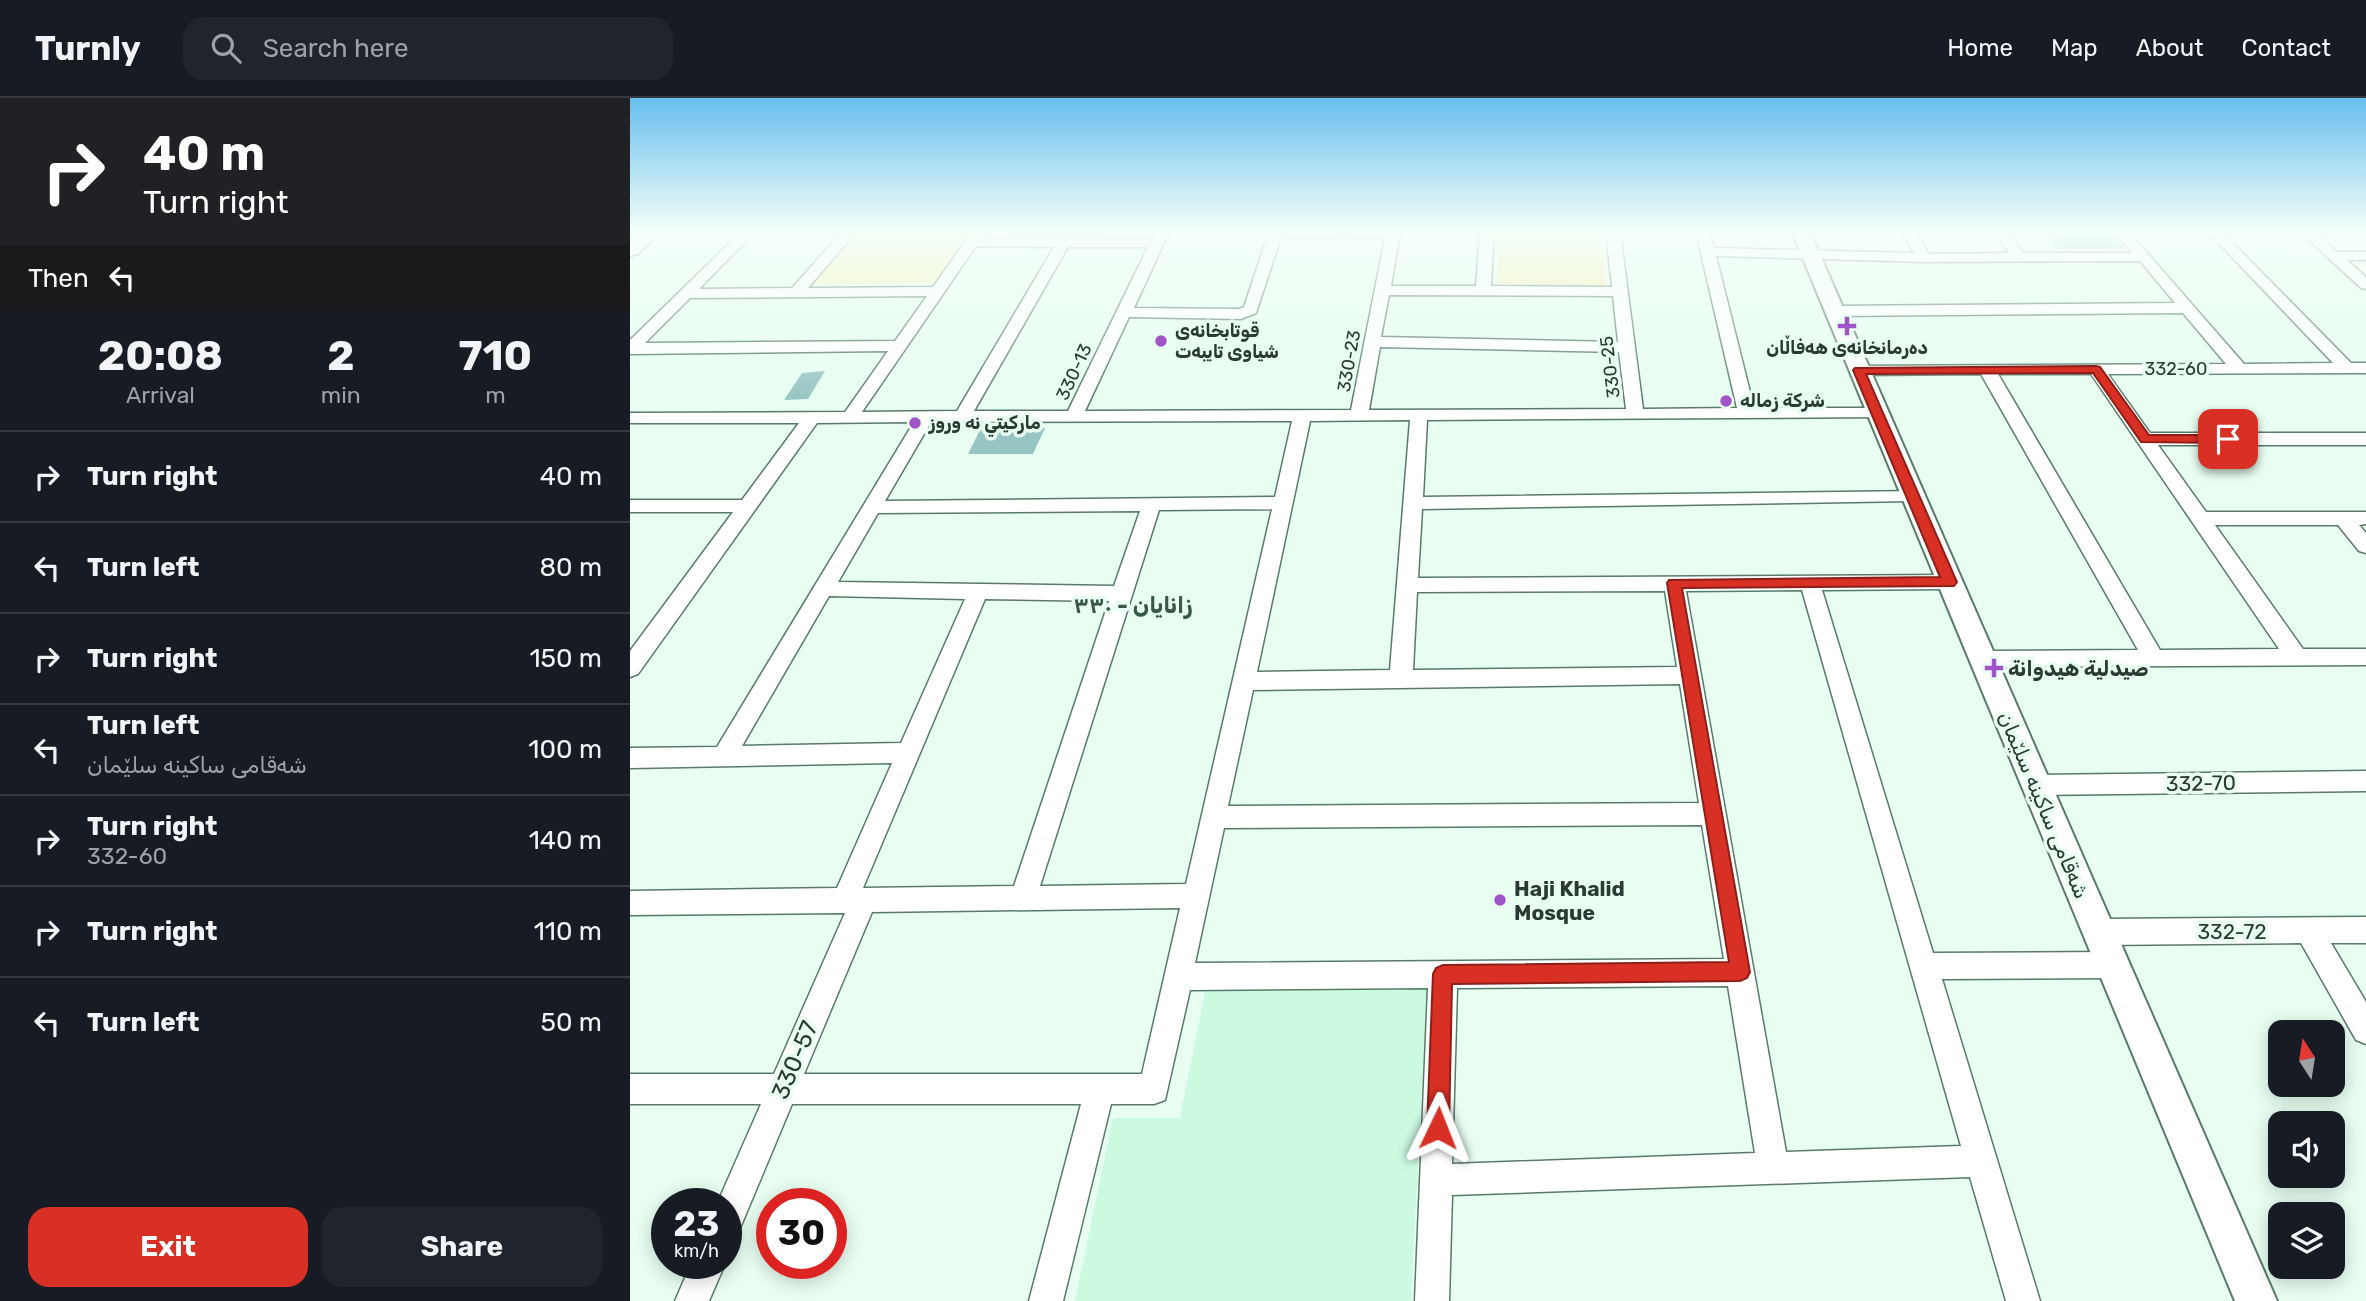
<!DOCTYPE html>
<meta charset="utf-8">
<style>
body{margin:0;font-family:Rubik,"Noto Sans Arabic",sans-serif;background:#20242c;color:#f1f3f6;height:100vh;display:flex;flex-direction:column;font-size:26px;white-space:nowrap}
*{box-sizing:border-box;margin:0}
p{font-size:23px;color:#9ea1a6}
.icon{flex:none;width:38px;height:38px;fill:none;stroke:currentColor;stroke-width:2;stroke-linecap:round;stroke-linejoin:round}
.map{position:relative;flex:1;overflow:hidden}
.details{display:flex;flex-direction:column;background:#171b24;width:630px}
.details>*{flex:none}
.guide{background:#202124;color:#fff;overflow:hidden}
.needle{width:46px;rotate:348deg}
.controls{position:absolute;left:1638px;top:922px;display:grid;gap:14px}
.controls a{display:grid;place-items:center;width:77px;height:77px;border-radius:14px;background:#171b24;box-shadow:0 4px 18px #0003;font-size:35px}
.speed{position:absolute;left:21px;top:1090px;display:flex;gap:14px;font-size:35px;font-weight:700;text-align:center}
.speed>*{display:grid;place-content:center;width:91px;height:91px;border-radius:50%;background:#171b24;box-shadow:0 4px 18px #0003;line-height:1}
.speed small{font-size:18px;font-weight:400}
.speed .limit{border:10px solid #d22;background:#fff;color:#111}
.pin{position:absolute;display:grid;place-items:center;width:60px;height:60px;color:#fff;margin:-30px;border-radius:14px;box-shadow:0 4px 10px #0006}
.me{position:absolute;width:77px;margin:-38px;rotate:2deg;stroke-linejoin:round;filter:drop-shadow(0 0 5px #0008)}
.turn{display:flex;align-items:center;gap:24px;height:147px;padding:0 28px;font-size:32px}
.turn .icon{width:91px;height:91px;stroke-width:2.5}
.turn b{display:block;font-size:49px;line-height:60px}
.then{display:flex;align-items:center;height:66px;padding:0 28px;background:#0003;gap:14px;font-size:26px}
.eta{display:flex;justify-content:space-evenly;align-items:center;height:119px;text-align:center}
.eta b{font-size:42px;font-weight:700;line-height:49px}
.action{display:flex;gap:14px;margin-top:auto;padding:14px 28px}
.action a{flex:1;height:80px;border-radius:21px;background:#d93025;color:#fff;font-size:28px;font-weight:700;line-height:80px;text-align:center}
.action a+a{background:#20242c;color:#f1f3f6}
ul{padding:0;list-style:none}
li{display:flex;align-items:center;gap:21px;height:91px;padding:0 28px;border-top:2px solid #363941}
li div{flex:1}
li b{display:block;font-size:26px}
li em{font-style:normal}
header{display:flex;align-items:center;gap:42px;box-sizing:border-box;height:98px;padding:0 35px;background:#171b24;border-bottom:2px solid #363941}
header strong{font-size:33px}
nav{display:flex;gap:38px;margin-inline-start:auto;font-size:24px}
.search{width:490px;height:63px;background:#20242c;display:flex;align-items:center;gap:18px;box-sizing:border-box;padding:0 24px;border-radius:21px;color:#9ea1a6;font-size:26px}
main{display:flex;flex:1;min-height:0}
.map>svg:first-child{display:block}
.built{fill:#cbfae1}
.green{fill:#f4eca8}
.building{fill:#97c5c3}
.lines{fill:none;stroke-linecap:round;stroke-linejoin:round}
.minor-casing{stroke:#587b69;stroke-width:3}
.tertiary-casing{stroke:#587b69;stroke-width:4}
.trunk-casing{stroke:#587b69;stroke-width:3}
.minor{fill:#fff;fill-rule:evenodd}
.tertiary{fill:#fff;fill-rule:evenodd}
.trunk{fill:#fff;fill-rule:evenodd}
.route{fill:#d93025;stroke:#8d1f18;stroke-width:2}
.poi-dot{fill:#a154c7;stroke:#e7fef1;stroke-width:2.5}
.labels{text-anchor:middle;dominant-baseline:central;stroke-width:7;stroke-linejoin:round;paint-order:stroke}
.far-poi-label{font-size:18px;font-weight:bold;fill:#2b3a32;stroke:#e7fef1;text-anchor:start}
.far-street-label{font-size:18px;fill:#2b3a32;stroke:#e7fef1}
.poi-label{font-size:21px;font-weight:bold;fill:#2b3a32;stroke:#e7fef1;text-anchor:start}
.street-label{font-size:21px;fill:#2b3a32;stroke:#e7fef1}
.neighbourhood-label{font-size:23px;font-weight:bold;fill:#385949;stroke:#e7fef1}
.near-street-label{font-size:24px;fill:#2b3a32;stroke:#e7fef1}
</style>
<header>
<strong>Turnly</strong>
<div class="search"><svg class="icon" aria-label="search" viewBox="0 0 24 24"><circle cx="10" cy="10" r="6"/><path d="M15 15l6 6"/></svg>Search here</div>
<nav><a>Home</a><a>Map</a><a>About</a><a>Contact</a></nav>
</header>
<main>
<section class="details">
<div class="guide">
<div class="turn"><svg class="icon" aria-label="right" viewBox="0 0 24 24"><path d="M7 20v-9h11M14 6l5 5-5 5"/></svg><div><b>40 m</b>Turn right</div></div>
<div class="then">Then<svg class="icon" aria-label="left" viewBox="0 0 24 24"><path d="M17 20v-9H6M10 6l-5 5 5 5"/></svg></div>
</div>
<div class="eta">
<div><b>20:08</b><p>Arrival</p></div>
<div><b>2</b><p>min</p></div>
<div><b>710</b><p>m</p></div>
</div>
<ul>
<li><svg class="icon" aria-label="right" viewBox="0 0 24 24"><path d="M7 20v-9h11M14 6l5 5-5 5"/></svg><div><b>Turn right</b></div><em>40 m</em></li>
<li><svg class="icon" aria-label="left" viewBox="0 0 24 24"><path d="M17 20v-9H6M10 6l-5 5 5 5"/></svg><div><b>Turn left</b></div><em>80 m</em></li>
<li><svg class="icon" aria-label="right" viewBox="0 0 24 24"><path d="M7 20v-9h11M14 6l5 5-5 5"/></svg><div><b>Turn right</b></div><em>150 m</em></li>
<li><svg class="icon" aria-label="left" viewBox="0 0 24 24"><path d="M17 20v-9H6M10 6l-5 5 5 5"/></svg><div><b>Turn left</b><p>شەقامی ساکینە سلێمان</p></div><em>100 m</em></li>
<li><svg class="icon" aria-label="right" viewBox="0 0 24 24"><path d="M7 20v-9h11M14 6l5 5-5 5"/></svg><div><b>Turn right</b><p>332-60</p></div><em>140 m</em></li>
<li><svg class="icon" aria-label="right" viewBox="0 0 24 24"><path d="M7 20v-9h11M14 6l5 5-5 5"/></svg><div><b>Turn right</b></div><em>110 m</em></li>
<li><svg class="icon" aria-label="left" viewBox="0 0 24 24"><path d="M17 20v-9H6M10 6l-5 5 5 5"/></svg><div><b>Turn left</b></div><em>50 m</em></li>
</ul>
<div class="action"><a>Exit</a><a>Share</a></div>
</section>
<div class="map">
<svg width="1736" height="1203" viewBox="0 0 1736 1203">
<rect width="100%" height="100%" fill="#e7fef1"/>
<path class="built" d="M576,890h221l-16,313h-336l38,-183h67z"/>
<path class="green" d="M222,134h120l-35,51 -130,1z
M868,134h102l6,53 -109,-1z"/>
<path class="building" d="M1414,134h67l15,18 -68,-1z
M195,273l-17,28 -24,1 18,-27z
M351,330l19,1 45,-1 -12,26h-65z"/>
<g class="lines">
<defs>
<path id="minor" d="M111,134h14l-56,57 93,-1 50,-56h14l-48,56 125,-1 39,-55h14l-4,6 170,1 3,-7h14l-35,76 105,1 5,-2 25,-75h131l-9,54h85l4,-54h14l-3,54 121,1 -6,-55h14l23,177 94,-1 -41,-176h14l4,16 200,5 -12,-21h14l13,22 80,-1 -15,-21h14l15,21h109l-17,-21h14l115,132 89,-1 -125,-131h14l129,131h15v10l-258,1 42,59h216v12h-208l48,67h160v12l-7,1 7,8v20l-7,-2 -21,-26h-123l88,124h63v16l-384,2 -8,-2 -3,-6 3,-6 8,-2 156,-1 -157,-276 -122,1 -6,-1 -2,-4 2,-4 373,-2 -43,-51 -349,3 -8,-5 8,-5 341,-3 -35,-42 -216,1 -208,-6 38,152h123l9,5 -3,4 -456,3 -4,77 496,-6 2,4 -2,4 -7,2 -490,8 -4,69 531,-3 7,2 3,5 -3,5 -7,2 -127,1 111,363 180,-1 10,4 4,9 -4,9 -10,4 -171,1 98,322h-34l-36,-124 -518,18 -3,106h-34l13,-313 -238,2 -25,110 -11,4h-43l-48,197h-34l52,-197h-289l-54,129 -12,4v-33h-9l44,-100h-131v-30h144l71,-161 -215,2v-24l207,-3 55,-125 -262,5v-20l87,-1 197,-325 -97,1 -179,251 -8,3v-26l103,-139h-103v-12h112l57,-77h-169v-10l215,-1 43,-61 -258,3v-14zM651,139l104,1 -34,172 -266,1 44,-94 112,2 15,-6zM346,148l78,1 -97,164 -95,1zM438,149h80l-80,164h-94zM759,197l224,1 5,46 -237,-5zM297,198l-32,45 -250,2 45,-45zM750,249l239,5 7,57 -257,1zM1368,276h93l188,275 -119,1zM780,322l-20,250 -133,2 53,-251zM662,323l-17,76 -390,4 46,-79zM642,411l-86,375 -146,2 119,-376zM510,413l-26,75 -276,-4 40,-69zM1172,492l159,556 -175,6 -100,-561zM1035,493l12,76 -264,3 4,-78zM199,498l136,3 -64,144 -159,3zM355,501l124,2 -95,285 -151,2zM1050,586l19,119 -471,3 25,-116zM1072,727l22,134 -529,4 29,-135zM550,810l-38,166h-338l68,-162zM1098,888l27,167 -303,11 5,-176z
M1670,134h15l22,20h29v8h-19l19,17v12l-5,-1z
M1736,673v20l-330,4 -9,-3 -3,-7 3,-7 9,-3z
M1736,819v26h-35l35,59v42l-10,-4 -55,-97 -202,2 -10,-4 -4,-9 4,-9 10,-4z
M61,1166h34l-16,37h-34z"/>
<path id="tertiary" d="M1162,134h18l467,1069h-42z"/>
<path id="trunk" d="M7,134h24l-23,22 -8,2v-19z"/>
</defs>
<use href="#minor" class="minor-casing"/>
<use href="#tertiary" class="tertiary-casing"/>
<use href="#trunk" class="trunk-casing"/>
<use href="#minor" class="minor"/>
<use href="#tertiary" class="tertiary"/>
<use href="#trunk" class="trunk"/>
</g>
<linearGradient id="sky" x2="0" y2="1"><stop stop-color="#68beed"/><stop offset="0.44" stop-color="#f4fff9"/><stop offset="1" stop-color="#f4fff9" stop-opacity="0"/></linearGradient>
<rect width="1736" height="302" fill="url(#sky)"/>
<path class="route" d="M1466,268l4,1 49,68h79l7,4 -7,4 -87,-1 -48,-69 -227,1 91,208 -3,4 -272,2 68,384 -3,6 -7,3 -288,3 -3,144 -3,8 -8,3 -8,-3 -3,-8 6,-154 3,-6 7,-3 286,-3 -62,-379 2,-3 271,-3 -87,-207 2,-2z"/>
<g class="poi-dot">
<path d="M1213.5 217.5h7v7h7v7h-7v7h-7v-7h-7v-7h7z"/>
<circle cx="531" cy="243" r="7"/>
<circle cx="1096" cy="303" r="7"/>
<circle cx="285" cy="325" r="7"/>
<path d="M1360.5 559.5h7v7h7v7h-7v7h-7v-7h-7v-7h7z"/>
<circle cx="870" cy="802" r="7"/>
</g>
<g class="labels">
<g class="far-poi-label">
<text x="545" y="233">قوتابخانەی<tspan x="545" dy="21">شیاوی تایبەت</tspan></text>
<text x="1217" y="250" text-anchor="middle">دەرمانخانەی هەفاڵان</text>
<text x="1110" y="303">شركة زماله</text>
<text x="299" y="325">ماركيتي نه وروز</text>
</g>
<g class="far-street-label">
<text transform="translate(719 263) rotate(-80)">330-23</text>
<text transform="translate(980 269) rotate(-97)">330-25</text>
<text x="1546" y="271">332-60</text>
<text transform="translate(444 274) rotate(-65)">330-13</text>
</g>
<g class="poi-label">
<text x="1378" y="570">صيدلية هيدوانة</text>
<text x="884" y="790">Haji Khalid<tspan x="884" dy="24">Mosque</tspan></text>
</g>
<g class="street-label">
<text transform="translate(1571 685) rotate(-1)">332-70</text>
<text transform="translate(1414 707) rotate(67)">شەقامی ساکینە سلێمان</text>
<text x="1602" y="833">332-72</text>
</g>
<g class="neighbourhood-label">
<text x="503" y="507">زانایان - ٣٣٠</text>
</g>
<g class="near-street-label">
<text transform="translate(165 962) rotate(-67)">330-57</text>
</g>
</g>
</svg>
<div class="controls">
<a><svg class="needle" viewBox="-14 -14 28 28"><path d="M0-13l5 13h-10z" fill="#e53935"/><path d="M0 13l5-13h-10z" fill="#9ea1a6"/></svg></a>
<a><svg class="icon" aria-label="sound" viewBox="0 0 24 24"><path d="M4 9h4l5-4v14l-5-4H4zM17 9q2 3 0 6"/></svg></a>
<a><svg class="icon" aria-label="layers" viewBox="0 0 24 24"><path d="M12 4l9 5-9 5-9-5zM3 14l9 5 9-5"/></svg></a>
</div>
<div class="speed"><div>23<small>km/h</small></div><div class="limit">30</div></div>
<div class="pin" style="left:1598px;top:341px;background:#d93025"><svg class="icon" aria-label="arrive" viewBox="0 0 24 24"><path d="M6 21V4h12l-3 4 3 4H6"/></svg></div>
<svg class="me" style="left:808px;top:1030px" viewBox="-20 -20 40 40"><path d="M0-17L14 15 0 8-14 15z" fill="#d93025" stroke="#fff" stroke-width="4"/></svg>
</div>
</main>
